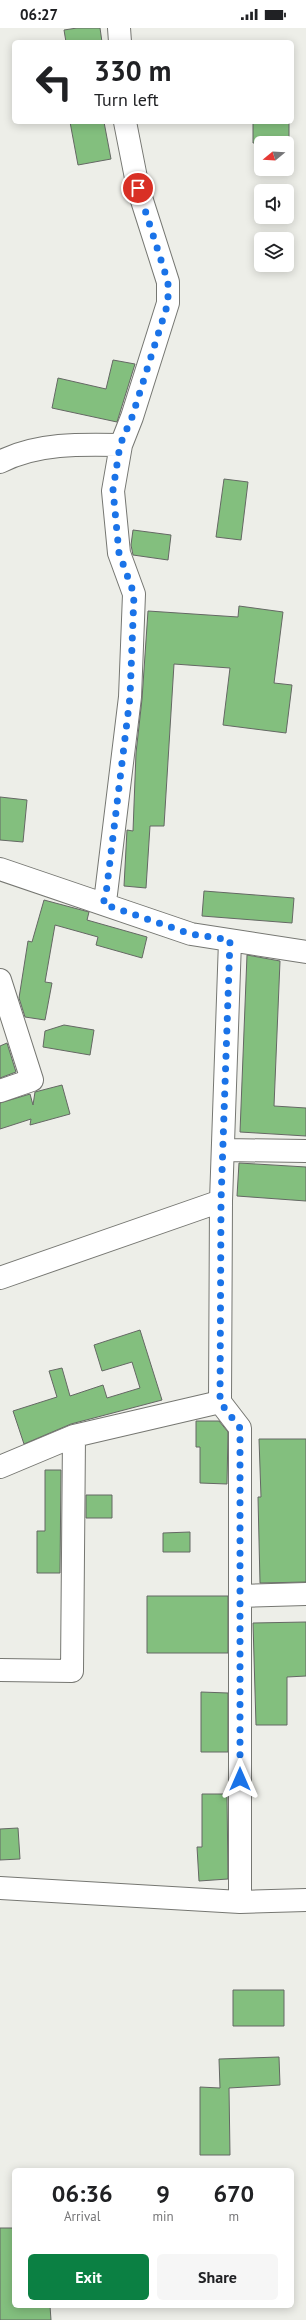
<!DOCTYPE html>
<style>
body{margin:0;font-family:"PT Sans",sans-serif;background:#f6f6f6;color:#202124;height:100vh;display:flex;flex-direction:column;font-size:15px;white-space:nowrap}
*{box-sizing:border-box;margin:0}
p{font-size:13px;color:#757577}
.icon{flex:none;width:22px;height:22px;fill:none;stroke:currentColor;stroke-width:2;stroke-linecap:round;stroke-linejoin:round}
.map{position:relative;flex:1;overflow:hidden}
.drawer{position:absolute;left:12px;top:2140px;width:282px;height:140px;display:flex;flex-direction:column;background:#fff;border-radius:6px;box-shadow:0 2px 10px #0003}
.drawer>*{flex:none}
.banner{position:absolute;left:12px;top:12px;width:282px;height:84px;border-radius:6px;box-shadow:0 2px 10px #0003;background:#fff;color:#202124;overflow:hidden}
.needle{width:26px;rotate:252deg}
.buttons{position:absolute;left:254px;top:108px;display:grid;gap:8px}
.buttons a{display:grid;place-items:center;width:40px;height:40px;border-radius:6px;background:#fff;box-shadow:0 2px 10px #0003;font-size:20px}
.pin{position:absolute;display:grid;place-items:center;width:34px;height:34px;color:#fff;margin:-17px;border:2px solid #fff;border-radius:50%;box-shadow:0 1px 4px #0007}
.me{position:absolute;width:44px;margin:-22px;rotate:0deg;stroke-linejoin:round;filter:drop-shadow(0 0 3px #0008)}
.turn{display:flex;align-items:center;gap:14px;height:84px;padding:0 16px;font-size:18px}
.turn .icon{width:52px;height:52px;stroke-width:2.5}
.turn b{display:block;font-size:28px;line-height:34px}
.eta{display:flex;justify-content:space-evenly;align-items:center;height:68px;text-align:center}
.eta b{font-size:24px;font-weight:700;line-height:28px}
.button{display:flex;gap:8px;margin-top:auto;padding:8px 16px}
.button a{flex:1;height:46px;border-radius:6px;background:#0b8043;color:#fff;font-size:16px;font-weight:700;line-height:46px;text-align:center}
.button a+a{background:#f6f6f6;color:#202124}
.status{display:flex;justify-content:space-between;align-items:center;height:28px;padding:0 20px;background:#fff;direction:ltr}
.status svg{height:11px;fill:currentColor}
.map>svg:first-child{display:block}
.building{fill:#83bf7e;stroke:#656864}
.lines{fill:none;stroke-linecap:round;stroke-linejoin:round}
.minor-casing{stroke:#767772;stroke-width:24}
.minor{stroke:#fff;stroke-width:22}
.route{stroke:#1a73e8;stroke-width:7;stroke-dasharray:0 12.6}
</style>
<div class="status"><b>06:27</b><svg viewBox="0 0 49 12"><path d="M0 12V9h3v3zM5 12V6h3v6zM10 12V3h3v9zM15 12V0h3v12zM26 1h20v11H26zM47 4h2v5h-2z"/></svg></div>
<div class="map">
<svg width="306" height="2292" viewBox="0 0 306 2292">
<rect width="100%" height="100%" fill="#edeee8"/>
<path class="building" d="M77,0h23l2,14h-36l-2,-12z
M70,94h34l7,37 -33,6z
M253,94h36v21h-36z
M113,332l22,4 -18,58 -65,-14 6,-30 48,11z
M224,451l24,3 -7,58 -25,-3z
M133,502l38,5 -3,25 -35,-5 -2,-10z
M239,578l44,6 -9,71 18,2 -6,48 -63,-8 7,-57 -56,-4 -10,162h-14l-4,62 -22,-2 3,-56 6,1 3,-78 6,-54 6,-88 90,6z
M0,769l27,3 -4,42 -23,-2z
M204,863l90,7 -2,25 -90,-7z
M44,872l45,12 -2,8 60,17 -5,21 -46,-13 2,-8 -43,-12 -10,57 7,1 -7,37 -20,-3 -6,-19 9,-57 4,1z
M247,927l33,6 -6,145 32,2v28l-66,-4z
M64,997l30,5 -4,25 -47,-8 2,-16z
M7,1015l9,29 -16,6v-32z
M62,1057l8,29 -40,11 1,-6 -31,10v-26l30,-9 3,11 2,-13z
M239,1135l67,4v34l-69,-5z
M140,1302l22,70 -91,24 -47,20 -11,-33 44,-14 -8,-26 13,-3 8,28 33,-11 4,13 33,-10 -8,-26 -30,9 -8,-26z
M196,1393h23l9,11 -1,52 -27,-1v-36h-4z
M259,1411h47v143l-46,1 -2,-86h3z
M45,1442h16l-1,103h-23v-42h8z
M86,1467h26v23h-26z
M190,1504v20h-27v-19z
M147,1568h81v57h-81z
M306,1594v54l-19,1v48h-31l-3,-102z
M201,1664l27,1v59h-27z
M202,1766h25l1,85 -29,2 -2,-34h5z
M18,1800l2,31 -20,1v-31z
M233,1962h51v36h-51z
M279,2029l1,28 -51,3 1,67h-30v-68l20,1 -1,-29z
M0,2200h14v78h36l1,14h-51z"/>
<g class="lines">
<defs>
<path id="minor" d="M119,0l1,14
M0,434c36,-19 81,-18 121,-17
M0,841l191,65 115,18
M103,876l3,-10 24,-197 4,-103 -15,-41 -6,-62 8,-46 11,-28 36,-114v-21l-30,-94 -13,-66
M230,913l-9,260 -1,201 20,26v474
M0,952l32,100 -32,11
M223,1122l83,1
M0,1250l221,-77
M0,1439l74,-31 146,-34
M240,1568l66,-2
M0,1642l72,1 2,-235
M0,1860l240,14 66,-2"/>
</defs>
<use href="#minor" class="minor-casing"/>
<use href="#minor" class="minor"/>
</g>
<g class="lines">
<path class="route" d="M138,160l30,94v21l-36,114 -12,28 -7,45 6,63 15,41 -4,103 -24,197 -3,10 88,30 39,6 -9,261 -1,201 20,26v351"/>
</g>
</svg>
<div class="buttons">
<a><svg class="needle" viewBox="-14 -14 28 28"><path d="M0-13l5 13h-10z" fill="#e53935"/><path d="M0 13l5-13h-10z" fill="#757577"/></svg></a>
<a><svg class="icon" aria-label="sound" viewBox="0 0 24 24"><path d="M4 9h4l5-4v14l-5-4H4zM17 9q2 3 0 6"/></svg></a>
<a><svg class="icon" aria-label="layers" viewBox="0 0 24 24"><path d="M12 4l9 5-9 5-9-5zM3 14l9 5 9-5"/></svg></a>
</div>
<div class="pin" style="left:138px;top:160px;background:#d93025"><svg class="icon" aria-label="arrive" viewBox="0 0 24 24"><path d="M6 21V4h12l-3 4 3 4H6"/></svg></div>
<svg class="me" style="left:240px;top:1751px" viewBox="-20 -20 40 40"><path d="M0-17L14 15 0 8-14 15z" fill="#1a73e8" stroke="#fff" stroke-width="4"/></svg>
<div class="banner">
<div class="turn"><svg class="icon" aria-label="left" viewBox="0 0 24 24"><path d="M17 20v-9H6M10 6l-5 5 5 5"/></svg><div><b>330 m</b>Turn left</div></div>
</div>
<section class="drawer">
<div class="eta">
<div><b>06:36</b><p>Arrival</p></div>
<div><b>9</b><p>min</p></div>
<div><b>670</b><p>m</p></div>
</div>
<div class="button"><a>Exit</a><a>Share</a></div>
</section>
</div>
